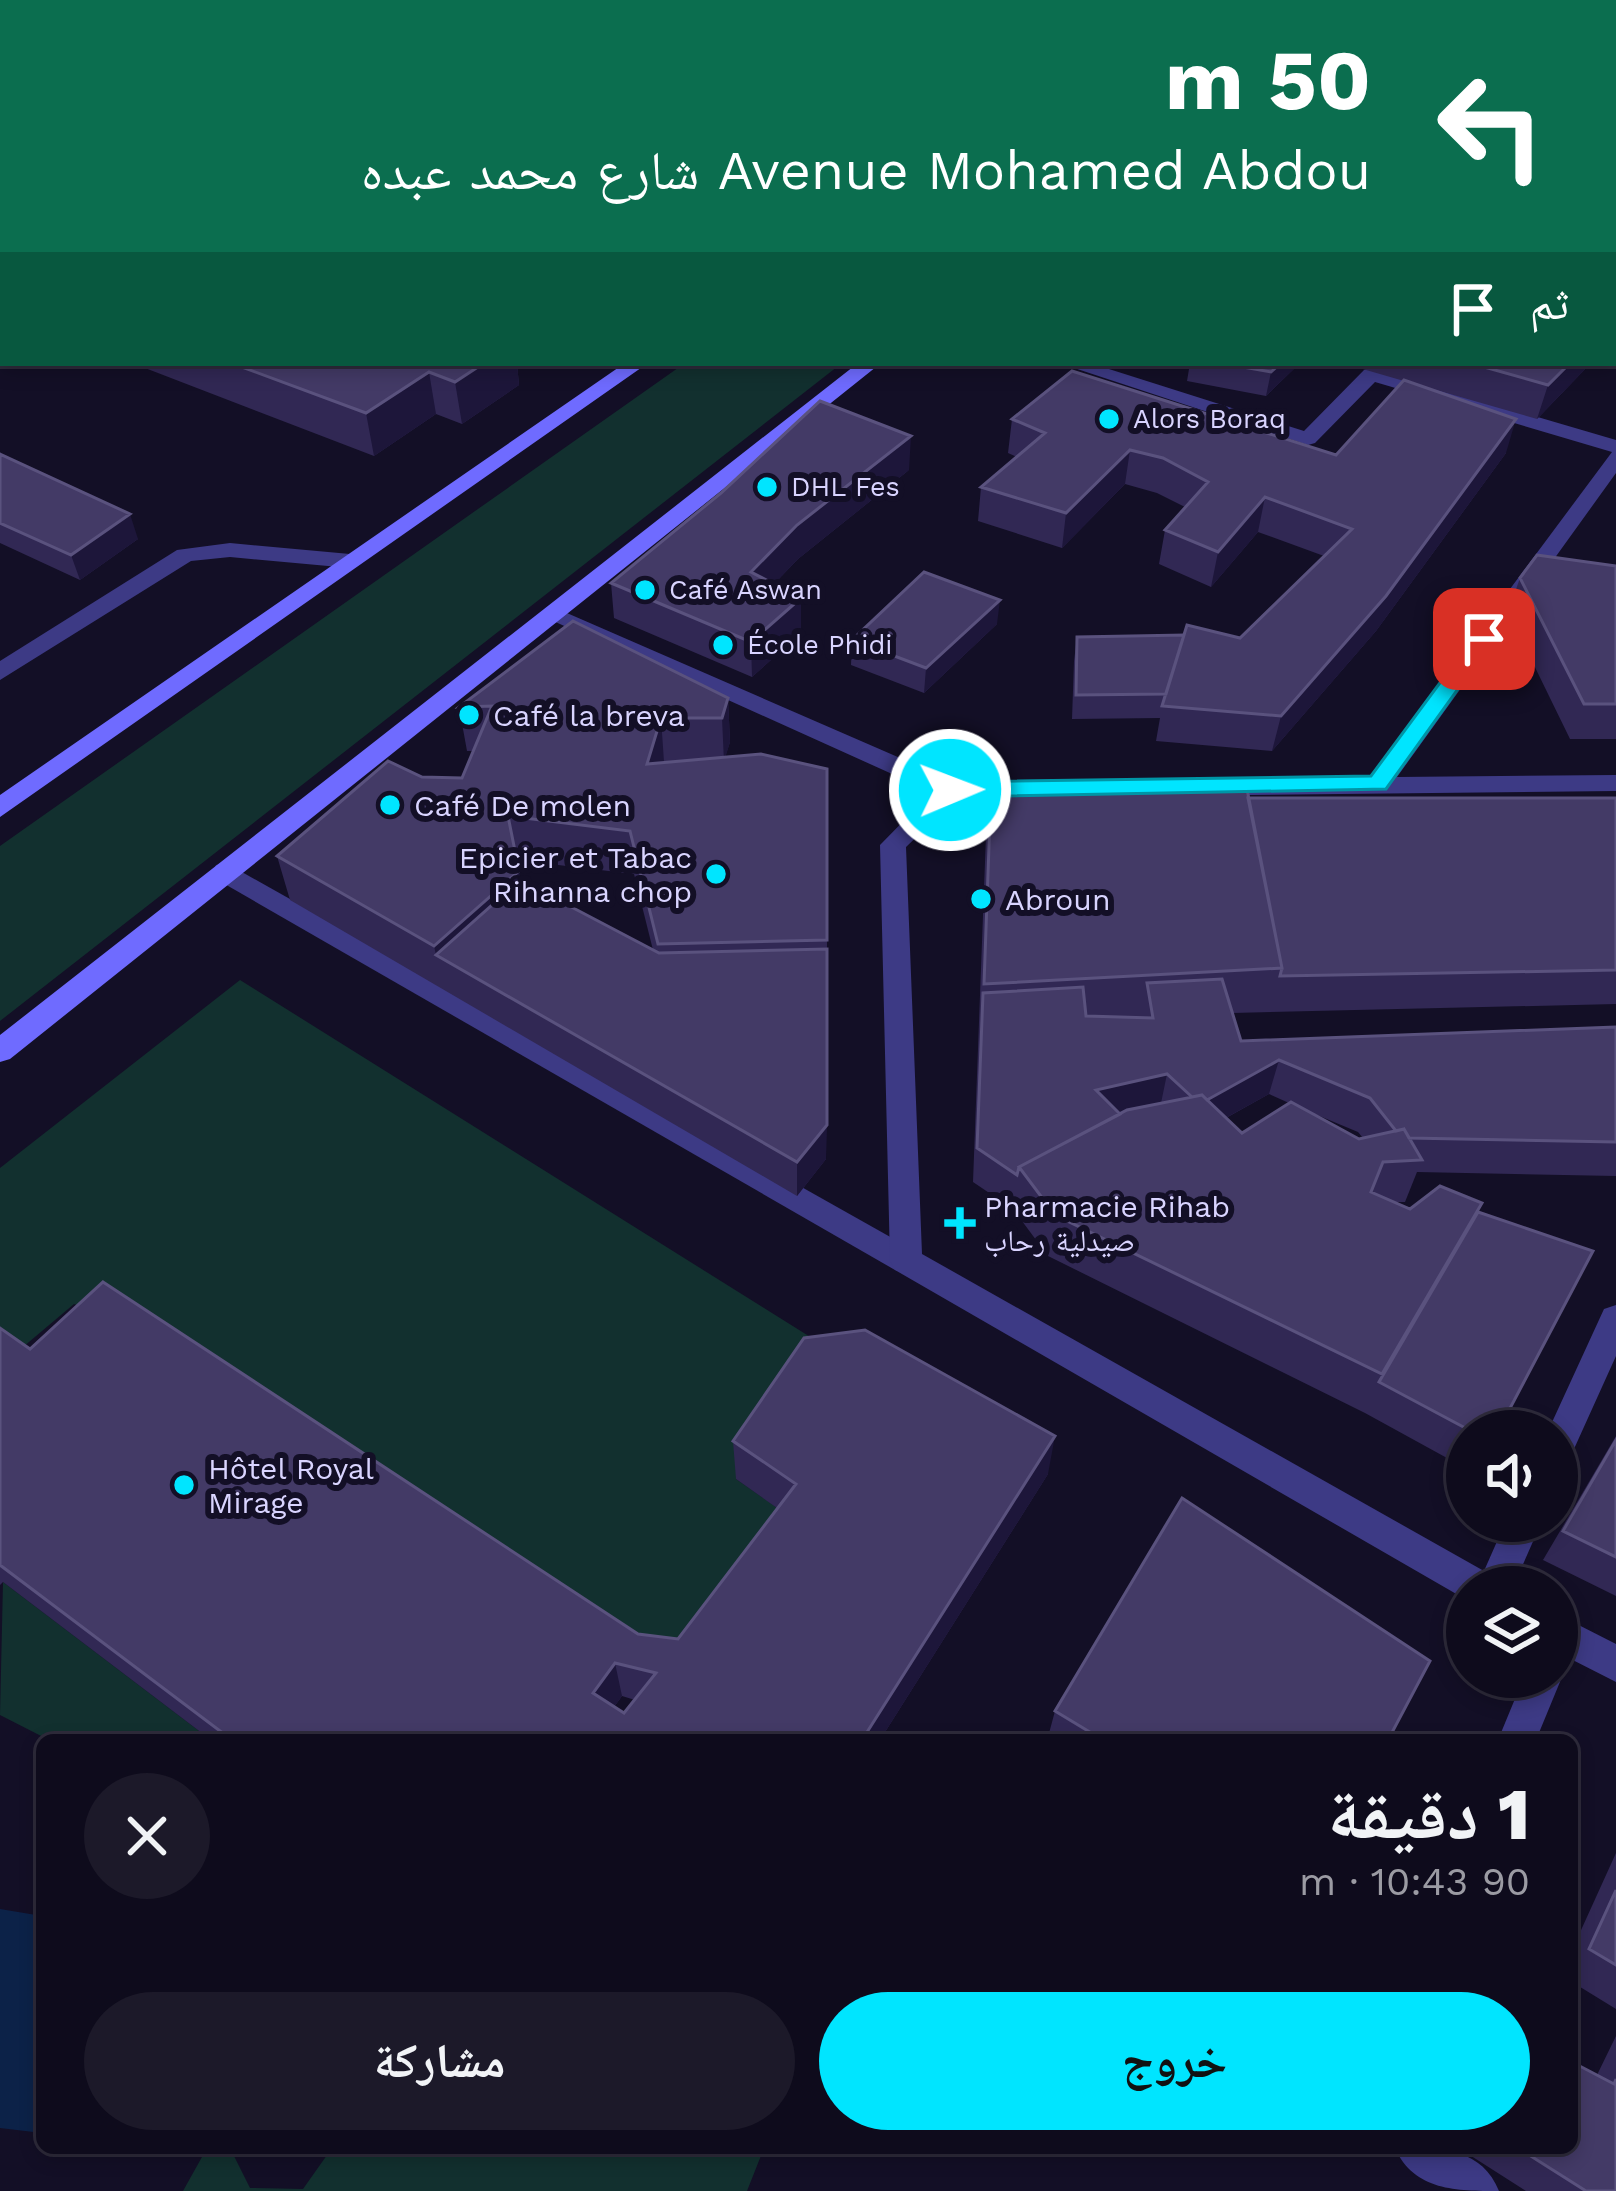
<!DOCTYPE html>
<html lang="ar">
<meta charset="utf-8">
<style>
body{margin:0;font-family:"Work Sans","Noto Naskh Arabic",sans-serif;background:#1c1929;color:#f1f3f6;direction:rtl;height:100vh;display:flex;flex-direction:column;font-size:45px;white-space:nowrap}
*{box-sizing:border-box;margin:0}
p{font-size:39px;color:#9b9ba3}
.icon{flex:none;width:66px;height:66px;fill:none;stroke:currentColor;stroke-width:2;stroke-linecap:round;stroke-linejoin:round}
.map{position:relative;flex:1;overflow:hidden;direction:ltr}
.side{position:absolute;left:36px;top:1734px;width:1542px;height:420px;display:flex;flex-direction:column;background:#0e0b1c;border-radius:18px;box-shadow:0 6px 18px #0003,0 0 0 3px #2e2b3b;direction:rtl}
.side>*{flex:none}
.banner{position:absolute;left:0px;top:0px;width:1617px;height:366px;box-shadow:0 6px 18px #0003,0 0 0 3px #2e2b3b;direction:rtl;background:#0b6e4f;color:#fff;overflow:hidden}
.fabs{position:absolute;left:1446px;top:1410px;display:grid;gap:24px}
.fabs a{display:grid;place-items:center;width:132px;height:132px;border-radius:50%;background:#0e0b1c;box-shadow:0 6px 18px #0003,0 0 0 3px #2e2b3b;font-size:60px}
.pin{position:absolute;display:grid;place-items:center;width:102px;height:102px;color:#fff;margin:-51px;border-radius:24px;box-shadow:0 6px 18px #0006}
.me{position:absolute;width:132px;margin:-66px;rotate:89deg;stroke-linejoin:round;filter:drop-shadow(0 0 9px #0008)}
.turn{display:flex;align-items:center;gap:42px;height:252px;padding:0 48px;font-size:54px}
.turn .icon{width:156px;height:156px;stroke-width:2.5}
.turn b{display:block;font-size:84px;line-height:102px}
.then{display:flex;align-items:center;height:114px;padding:0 48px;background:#0003;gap:24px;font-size:45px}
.round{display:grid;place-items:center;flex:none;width:126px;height:126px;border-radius:63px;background:#1c1929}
.summary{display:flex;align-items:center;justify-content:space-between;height:204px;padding:0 48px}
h1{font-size:72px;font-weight:800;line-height:90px}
.primary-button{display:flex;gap:24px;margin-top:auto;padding:24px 48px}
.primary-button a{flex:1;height:138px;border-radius:72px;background:#00e5ff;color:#111;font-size:48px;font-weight:800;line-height:138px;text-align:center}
.primary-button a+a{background:#1c1929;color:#f1f3f6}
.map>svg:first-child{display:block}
.green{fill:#12302f}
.water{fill:#0c2248}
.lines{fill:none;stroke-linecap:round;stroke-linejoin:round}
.service{fill:#3d3a85;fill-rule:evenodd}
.pedestrian{fill:#3d3a85;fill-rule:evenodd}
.minor{fill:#3d3a85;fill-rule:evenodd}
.secondary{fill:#6f6bff;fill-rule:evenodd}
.wall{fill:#312854;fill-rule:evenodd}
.shaded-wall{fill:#1d163a}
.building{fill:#433a66;stroke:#5a527e;stroke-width:3;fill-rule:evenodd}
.route{fill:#00e5ff;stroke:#0095a6;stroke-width:3}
.poi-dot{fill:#00e5ff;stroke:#130f26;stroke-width:4.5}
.labels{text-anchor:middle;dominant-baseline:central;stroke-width:12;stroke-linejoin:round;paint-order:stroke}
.far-poi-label{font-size:27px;fill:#d9d4ff;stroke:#130f26;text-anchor:start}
.poi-label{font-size:30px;fill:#d9d4ff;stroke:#130f26;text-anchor:start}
</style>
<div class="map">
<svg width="1616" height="2191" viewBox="0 0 1616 2191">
<rect width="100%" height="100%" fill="#130f26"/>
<path class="green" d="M685,363h157l-842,658v-175z
M240,980l623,390 -127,109 60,42 -114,152 -558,-350 -50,-19 -64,54 -10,-9v-181z
M3,1582l208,158h-162l-49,-25z
M207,2148h23l20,40 53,1 29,-41h432l-17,43h-564z"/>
<path class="water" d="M0,1909l42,7v217l-42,-5z"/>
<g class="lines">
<path class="service" d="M230,543l120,11 11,7 -11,7 -120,-11 -39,4 -191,119v-19l177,-111z"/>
<path class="pedestrian" d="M226,863l691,389 5,9 -5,9 -11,4 -11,-4 -679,-391 -3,-7 3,-7z"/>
<path class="minor" d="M263,0h19l-21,3z
M1590,0h26v6l-2,-3z
M1614,173h2v10h-2z
M1059,363h31l214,68 60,-61 7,-2 245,72v33l-219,304 219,-2v16l-659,7 -51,49 16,407 562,317 22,-50h36l-29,66h-46l-2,12 -570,-329 -5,-9 -10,-416 52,-53 -392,-177 4,-5h16l393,171 417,-4 242,-325 -237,-70 -60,61 -7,2z
M1616,1305v51l-47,104 -12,4v-33h-9l56,-122z
M1557,1614l59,30v38l-59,-30z
M1557,1665l5,12 -26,63h-38l26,-63h33z
M1395,2148c42,0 86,-2 104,43 -42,0 -85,0 -104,-43z"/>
<path class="secondary" d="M1156,0h19l-21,3z
M1321,0h18l-20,3z
M625,363h23l-648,454v-22z
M858,363h23l-871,696 -10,3v-27z"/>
</g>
<path class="wall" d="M841,0h268l-5,3h-263z
M1614,6h2v163l-2,-1z
M3,150v72l-3,-1v-69z
M132,363h385l2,22 -57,39 -26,-10 -62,42z
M1190,363h110l-34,33 -79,-15z
M1342,363h249l-54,56 -122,-35 91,69 -130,178 -104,120 -116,-10 4,-23 -88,1 2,-58 3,-24 163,1 84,-82 -66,-24 -47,55 -52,-23 6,-34 20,-23 -28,-14 -32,-9 -63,64 -84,-27 3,-34 36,-30 -9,-4 4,-34 324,36 68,-74z
M0,454l138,85 -58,41 -80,-37z
M909,470l-111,89 -24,25 27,14v35l-49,44 -138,-59 -3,-35z
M1616,566v173h-46l-62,-127 12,-34z
M997,624l-73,69 -73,-28 1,-25z
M728,698l2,44 -5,15 102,183 -1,219 -29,37 -507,-296 -13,-44 145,-79 40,1 11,-27h-6l-8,-44zM516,860l118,14 19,76 -133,-70z
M991,791l257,7h368v206l-384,9 9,28 375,-14v149l-199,-4 -12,30h-10l15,7 68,3 20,219h-31v38l-102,-56 -317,-157 -35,-47 -40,-27 13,-347zM1269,1094l20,9 -47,30 -16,-15zM1305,1110l53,22 5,6 -4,1z
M0,1328l30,21 608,285 40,5 99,-131 -41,-29 -3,-38 315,33 -168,266h-669l-208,-158 -3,3zM622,1696l13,4 -11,13 -10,-6z
M1616,1436v160l-73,-36z
M1055,1711l333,29h-335l-5,-3z
M1616,1853v156l-44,-27v-32z
M1616,2036v155h-90l-61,-39 1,-4h106l25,-73z"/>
<path class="shaded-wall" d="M395,0h21l-5,3h-21z
M621,0h23l-3,3h-23z
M1062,0h47l-5,3h-47z
M484,363h33l2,22 -57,39 -7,-42z
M1281,363h19l-34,33 5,-24z
M1570,363h21l-54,56 11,-34z
M429,372l7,42 -62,42 -8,-43z
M1516,419l-10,34 -130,178 -104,120 9,-35z
M911,436l-2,34 -111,89 -46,48 -1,-35 46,-47z
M1130,450l-5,34 -63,64 4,-35z
M1265,497l-7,35 -47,55 7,-35z
M130,514l8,25 -58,41 -9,-25z
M801,598v35l-49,44 -1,-35z
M1000,600l-3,24 -73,69 2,-25z
M728,698l2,44 -6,20 -2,-44z
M661,718l3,44 -17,2z
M519,871l7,44 -90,40 -2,-9z
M1279,1060l-10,34 -78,43 9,-34z
M1167,1074l-7,34 -71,16 7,-34z
M827,1125l-1,34 -29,37v-34z
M1055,1436l-7,38 -168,266h-18z
M615,1663l7,33 -22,30 -7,-33z"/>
<path class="building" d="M360,0h35l-5,3h-17z
M567,0h54l-3,3h-54z
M903,0h159l-5,3h-157z
M1484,0h105l13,3h-122z
M1614,6h2v46h-2z
M1614,52h2v62h-2z
M3,150v44l-3,-2v-40z
M1614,232h2v88l-2,3 2,-7 -2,-1z
M231,363h253l-29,19 -26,-10 -63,41z
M1220,363h61l-10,9z
M1470,363h100l-22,22z
M1072,371l264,84 68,-75 112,39 -130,177 -105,120 -119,-10 25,-81 53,13 112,-109 -87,-32 -47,55 -53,-22 43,-48 -45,-24 -33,-8 -64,63 -85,-26 64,-54 -33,-14z
M820,401l91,35 -114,89 -46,47 50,26 -50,44 -140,-59 110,-90z
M0,454l130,60 -59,41 -71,-32z
M1537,555l79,11v138h-32l-64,-126z
M924,572l76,28 -74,68 -74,-28z
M573,621l155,77 -6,20h-61l-14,46 114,-10 66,15v171l-169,4 -28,-113 -122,-15 11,55 -85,75 -157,-90 111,-95 34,16 40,1 30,-72 -33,1z
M1184,635l-18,59 -90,1 1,-58z
M1247,789l35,179 -298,16 7,-193z
M1248,798h368v172l-336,6 2,-8z
M520,880l139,73 168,-4v176l-30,37 -361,-207z
M1222,979l19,62 375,-14v115l-207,-4 -5,-9 -8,2 -26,-33 -91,-38 -72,40 -5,-5 -10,2 -25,-23 -71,16 24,24 -101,53 -2,8 -40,-27 6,-155 100,-6 3,29 67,2 -6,-35z
M1202,1095l40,38 49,-31 68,37 45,-10 18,31 -39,2 -12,30 39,17 30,-23 42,17 -100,171 -327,-159 -36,-48 108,-57z
M1478,1212l115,39 -95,180h-27l-92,-49z
M103,1282l535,352 40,5 118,-155 -63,-43 71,-103 61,-8 190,106 -193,304h-630l-232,-175v-237l30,21zM615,1663l41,10 -32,40 -31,-20z
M1616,1440v117l-53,-26z
M1182,1498l248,163 -42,79h-285l-48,-29z
M1616,1890v75l-27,-16z
M1572,2062l42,22 2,-5v112h-30l-68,-43h54z"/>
<path class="route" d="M1484,632l10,7 -108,150 -436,8 -11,-7 11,-8 421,-6 105,-142z"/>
<g class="poi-dot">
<circle cx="1109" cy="419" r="12"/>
<circle cx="767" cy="487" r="12"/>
<circle cx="645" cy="590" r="12"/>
<circle cx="723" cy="645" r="12"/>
<circle cx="469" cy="715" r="12"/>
<circle cx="390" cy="805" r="12"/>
<circle cx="716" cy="874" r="12"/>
<circle cx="981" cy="899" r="12"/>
<path d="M954 1205h12v12h12v12h-12v12h-12v-12h-12v-12h12z"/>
<circle cx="184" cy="1485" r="12"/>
</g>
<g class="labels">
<g class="far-poi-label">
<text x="1133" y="419">Alors Boraq</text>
<text x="791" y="487">DHL Fes</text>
<text x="669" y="590">Café Aswan</text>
<text x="747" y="645">École Phidi</text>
</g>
<g class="poi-label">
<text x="493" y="715">Café la breva</text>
<text x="414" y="805">Café De molen</text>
<text x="692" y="857" text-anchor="end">Epicier et Tabac<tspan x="692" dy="34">Rihanna chop</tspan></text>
<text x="1005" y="899">Abroun</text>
<text x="984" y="1206">Pharmacie Rihab<tspan x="984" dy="34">صيدلية رحاب</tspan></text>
<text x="208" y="1468">Hôtel Royal<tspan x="208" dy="34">Mirage</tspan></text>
</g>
</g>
</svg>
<div class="fabs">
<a><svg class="icon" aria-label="sound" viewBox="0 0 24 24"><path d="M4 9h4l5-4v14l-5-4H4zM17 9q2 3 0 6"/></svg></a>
<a><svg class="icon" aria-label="layers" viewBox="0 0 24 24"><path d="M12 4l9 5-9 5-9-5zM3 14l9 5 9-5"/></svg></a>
</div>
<div class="pin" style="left:1484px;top:639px;background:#d93025"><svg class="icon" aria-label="arrive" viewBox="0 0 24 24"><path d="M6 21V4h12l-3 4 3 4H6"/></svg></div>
<svg class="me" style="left:950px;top:790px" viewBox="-20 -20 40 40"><circle r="17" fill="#00e5ff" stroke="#fff" stroke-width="3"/><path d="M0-11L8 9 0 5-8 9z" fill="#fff"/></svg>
<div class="banner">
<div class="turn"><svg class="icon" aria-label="left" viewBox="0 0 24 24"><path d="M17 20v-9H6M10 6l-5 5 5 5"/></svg><div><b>50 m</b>Avenue Mohamed Abdou شارع محمد عبده</div></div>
<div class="then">ثم<svg class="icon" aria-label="arrive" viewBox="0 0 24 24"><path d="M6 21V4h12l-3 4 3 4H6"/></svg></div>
</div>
<section class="side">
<div class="summary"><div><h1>1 دقيقة</h1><p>90 m · 10:43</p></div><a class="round"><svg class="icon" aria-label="close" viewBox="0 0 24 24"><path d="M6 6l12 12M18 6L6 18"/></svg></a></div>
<div class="primary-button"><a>خروج</a><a>مشاركة</a></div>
</section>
</div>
